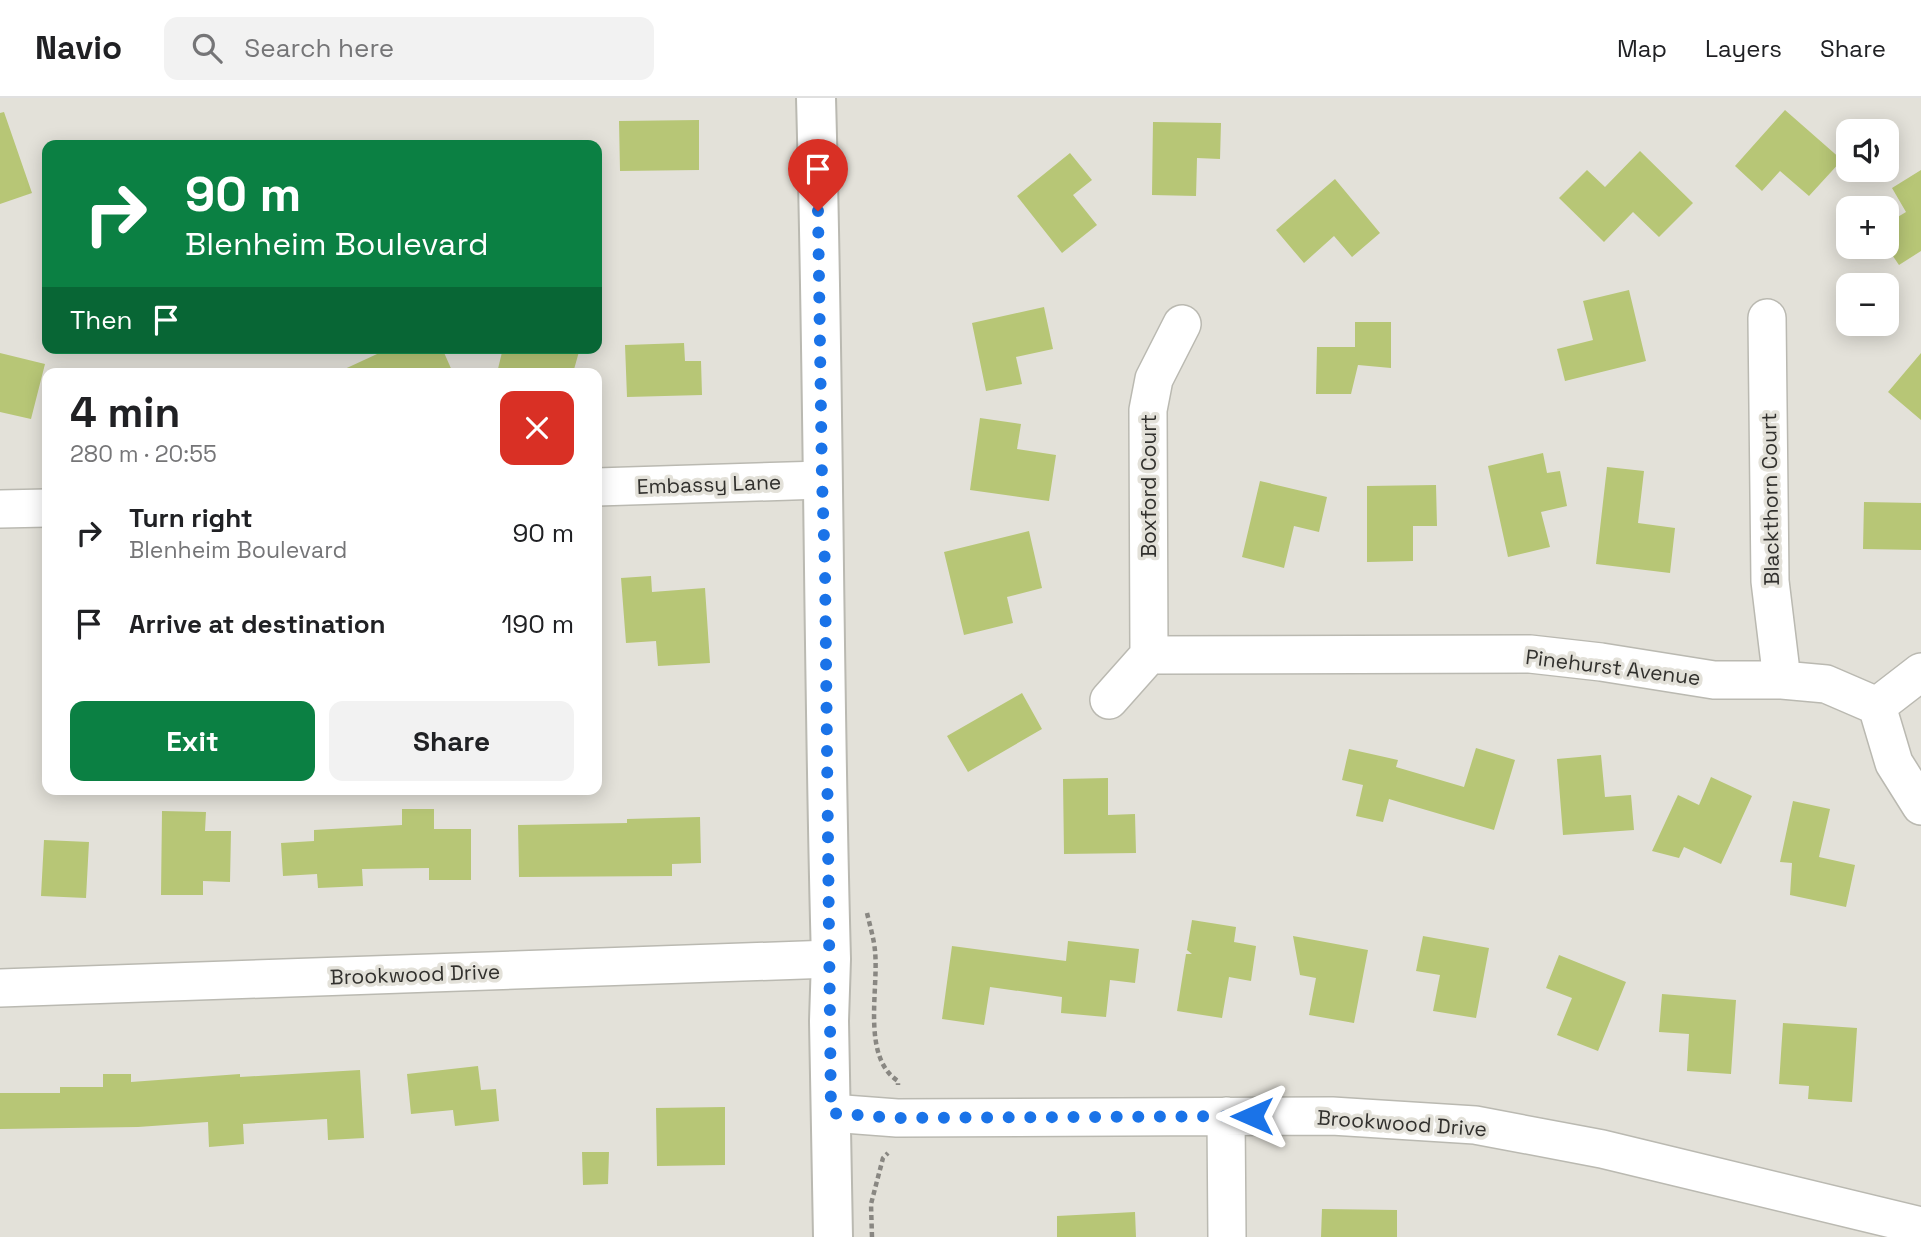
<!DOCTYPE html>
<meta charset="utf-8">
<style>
body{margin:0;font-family:"Space Grotesk",sans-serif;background:#f2f2f2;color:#202124;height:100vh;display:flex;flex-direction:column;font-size:26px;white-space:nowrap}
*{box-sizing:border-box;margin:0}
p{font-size:23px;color:#757577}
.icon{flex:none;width:38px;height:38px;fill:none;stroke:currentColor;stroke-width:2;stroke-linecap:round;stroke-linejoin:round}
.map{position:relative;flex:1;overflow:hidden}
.panel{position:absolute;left:42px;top:270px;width:560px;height:427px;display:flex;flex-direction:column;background:#fff;border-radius:14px;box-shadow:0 4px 18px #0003}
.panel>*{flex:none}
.banner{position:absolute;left:42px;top:42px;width:560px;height:214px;border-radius:14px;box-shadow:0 4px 18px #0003;background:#0b8043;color:#fff;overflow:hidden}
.controls{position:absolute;left:1836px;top:21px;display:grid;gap:14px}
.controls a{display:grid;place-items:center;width:63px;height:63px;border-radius:14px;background:#fff;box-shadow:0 4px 18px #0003;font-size:35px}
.pin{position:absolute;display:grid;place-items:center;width:60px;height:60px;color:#fff;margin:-72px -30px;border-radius:50% 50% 50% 0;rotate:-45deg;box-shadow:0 0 7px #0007}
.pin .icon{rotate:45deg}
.me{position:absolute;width:77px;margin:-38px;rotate:270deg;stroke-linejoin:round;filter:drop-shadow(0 0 5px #0008)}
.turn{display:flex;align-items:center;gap:24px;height:147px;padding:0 28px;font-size:32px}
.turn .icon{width:91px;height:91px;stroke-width:2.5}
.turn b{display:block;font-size:49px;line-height:60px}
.then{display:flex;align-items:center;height:66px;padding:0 28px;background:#0003;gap:14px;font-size:26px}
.round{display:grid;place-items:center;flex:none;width:74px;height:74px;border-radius:14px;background:#f2f2f2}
.headline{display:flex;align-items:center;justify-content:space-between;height:119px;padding:0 28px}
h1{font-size:42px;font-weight:800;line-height:52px}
.cta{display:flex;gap:14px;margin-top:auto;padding:14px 28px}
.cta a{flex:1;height:80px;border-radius:14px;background:#0b8043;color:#fff;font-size:28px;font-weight:800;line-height:80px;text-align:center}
.cta a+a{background:#f2f2f2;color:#202124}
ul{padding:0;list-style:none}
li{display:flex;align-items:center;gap:21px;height:91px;padding:0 28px}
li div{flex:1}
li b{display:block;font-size:26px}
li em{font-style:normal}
header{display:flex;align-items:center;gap:42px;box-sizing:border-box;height:98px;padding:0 35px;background:#fff;border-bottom:2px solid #e0e0e0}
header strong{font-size:33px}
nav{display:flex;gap:38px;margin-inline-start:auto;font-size:24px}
.search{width:490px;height:63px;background:#f2f2f2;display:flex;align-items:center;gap:18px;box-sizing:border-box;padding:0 24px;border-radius:14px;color:#757577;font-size:26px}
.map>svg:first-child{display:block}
.building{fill:#b7c676}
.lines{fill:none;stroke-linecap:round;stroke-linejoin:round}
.minor-casing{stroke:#bab9b1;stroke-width:40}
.secondary-casing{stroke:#bab9b1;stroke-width:42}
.path{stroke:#898782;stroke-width:4.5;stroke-dasharray:5 3.5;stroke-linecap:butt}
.minor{stroke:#fff;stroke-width:37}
.secondary{stroke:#fff;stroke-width:38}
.route{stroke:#1a73e8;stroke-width:12;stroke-dasharray:0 21.6}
.labels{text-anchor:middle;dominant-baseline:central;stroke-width:7;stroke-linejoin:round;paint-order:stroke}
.street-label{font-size:21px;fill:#31302d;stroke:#e3e1d9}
</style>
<header>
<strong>Navio</strong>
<div class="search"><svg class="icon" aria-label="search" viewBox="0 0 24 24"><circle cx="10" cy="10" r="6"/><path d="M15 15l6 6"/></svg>Search here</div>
<nav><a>Map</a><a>Layers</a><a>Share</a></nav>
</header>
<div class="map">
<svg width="1921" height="1139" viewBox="0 0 1921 1139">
<rect width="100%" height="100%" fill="#e3e1d9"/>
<path class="building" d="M1785,12l57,50 -33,36 -29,-25 -18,20 -27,-25z
M4,14l28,81 -32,11v-91z
M699,22v50l-79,1 -1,-50z
M1153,24l68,1 -1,36 -23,-1 -1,38 -44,-1z
M1640,53l53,52 -34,34 -26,-25 -29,30 -45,-44 28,-28 18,17z
M1070,55l22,27 -19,15 24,30 -35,28 -45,-57z
M1921,72v81l-22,14 -13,-19v-22l20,-12 -14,-24z
M1335,81l45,54 -28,24 -18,-21 -30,27 -28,-33z
M1629,192l17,71 -81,20 -8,-32 36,-9 -10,-39z
M1044,209l9,42 -37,8 6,27 -36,7 -14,-68z
M1355,224h36v46l-33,-3 -7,29h-35l1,-47h38z
M684,245l1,18h16l1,34 -75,2 -2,-52z
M390,250h52l11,25h-117z
M503,250h77l-7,25h-76z
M0,255l45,11 -14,55 -31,-7z
M1921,255v67l-33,-28z
M980,320l41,6 -4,25 39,6 -7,46 -79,-11z
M1543,355l4,20 13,-2 7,35 -26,6 9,35 -42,10 -20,-91z
M1607,369l37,4 -6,52 37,5 -5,45 -74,-9z
M1260,383l67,16 -8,35 -25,-6 -10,42 -42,-11z
M1436,387l1,41h-24v35l-46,1v-76z
M1864,404l57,1v47l-58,-1z
M1029,433l13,57 -35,9 6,26 -49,12 -20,-83z
M651,478l1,16 53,-4 5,75 -52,3 -2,-25 -30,2 -5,-65z
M1022,595l20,36 -74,43 -21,-36z
M1476,650l39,12 -21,70 -105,-31 -6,23 -27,-6 7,-31 -21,-5 7,-31 49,11 -2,7 68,20z
M1601,657l4,42 26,-2 3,35 -71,5 -6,-76z
M1711,679l41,19 -31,68 -37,-17 -5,11 -27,-7 26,-56 21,10z
M1108,680v37l27,-1 1,39 -72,1 -1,-75z
M1793,703l37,8 -11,48 36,8 -9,42 -56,-12 2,-32 -12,-1z
M402,711h32v20h37v51h-42v-12l-67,1 1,17 -45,2 -1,-14 -34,2 -2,-33 33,-2v-11l88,-5z
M162,713l44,1 -1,19h26l-1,51 -27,-1v14h-42z
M700,719l1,46 -29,1v12l-153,1 -1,-52 109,-2v-4z
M44,742l45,2 -3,56 -45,-2z
M1192,822l44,7 -2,15 22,4 -5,35 -22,-4 -7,41 -45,-7 9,-57h6l-5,-4z
M1293,838l75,14 -14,73 -45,-8 7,-37 -16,-3z
M1423,838l66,12 -13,70 -43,-7 7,-36 -24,-4z
M1068,843l71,8 -4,34 -25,-3 -4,37 -45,-4 1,-16 -72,-10 -6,38 -42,-6 10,-73 114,15z
M1559,857l67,27 -28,69 -41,-16 15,-37 -26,-10z
M1662,896l74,6 -5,74 -44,-3 2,-37 -30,-2z
M1783,925l74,5 -5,74 -44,-3 1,-13 -30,-2z
M478,968l3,24 15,-1 3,32 -44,5 -2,-16 -42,4 -4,-40z
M360,972l4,68 -36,2 -1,-21 -84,5 1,20 -35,3 -1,-25 -70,5 -138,2v-36h60v-6h43v-13h28v8l109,-8v3z
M725,1009v58l-68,1 -1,-58z
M582,1054h27l-1,32 -25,1z
M1322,1111l75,1v27h-76z
M1135,1114l1,25h-79v-21z"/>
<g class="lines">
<defs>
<path id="minor" d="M1767,220l3,263 12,99
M597,389l225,-7
M0,411l47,-1
M1149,557l381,-1 71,8 113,18h68l44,4 51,22
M1149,557l-1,-245 6,-31 28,-55
M1109,602l40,-45
M1877,608l17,57 27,43
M1877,608l44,-34
M0,890l831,-29
M831,1015l66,5 435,-2 143,9 127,24 319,77
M1226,1018l1,121"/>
<path id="secondary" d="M816,0c8,287 7,574 15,861l-2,62 4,216"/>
</defs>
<use href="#minor" class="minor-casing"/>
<use href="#secondary" class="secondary-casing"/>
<path class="path" d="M867,815c3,13 7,26 8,38 4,38 -14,106 23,130v4
M872,1139l-1,-33 12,-46 5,-5"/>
<use href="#minor" class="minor"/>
<use href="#secondary" class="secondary"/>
</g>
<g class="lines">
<path class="route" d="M818,113l4,269 3,88 6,545 66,5 355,-2"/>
</g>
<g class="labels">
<g class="street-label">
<text transform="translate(709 386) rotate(-2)">Embassy Lane</text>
<text transform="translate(1148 388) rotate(-90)">Boxford Court</text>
<text transform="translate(1770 401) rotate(-91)">Blackthorn Court</text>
<text transform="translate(1613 569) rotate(7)">Pinehurst Avenue</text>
<text transform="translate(415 876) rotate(-2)">Brookwood Drive</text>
<text transform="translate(1402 1025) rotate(4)">Brookwood Drive</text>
</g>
</g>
</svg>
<div class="controls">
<a><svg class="icon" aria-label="sound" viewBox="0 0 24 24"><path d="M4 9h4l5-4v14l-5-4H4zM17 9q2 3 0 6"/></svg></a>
<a>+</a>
<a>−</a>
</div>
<div class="pin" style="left:818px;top:113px;background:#d93025"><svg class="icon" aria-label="arrive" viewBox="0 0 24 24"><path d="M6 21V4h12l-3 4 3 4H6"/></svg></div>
<svg class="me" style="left:1252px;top:1018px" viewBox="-20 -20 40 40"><path d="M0-17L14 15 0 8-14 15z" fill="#1a73e8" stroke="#fff" stroke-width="4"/></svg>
<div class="banner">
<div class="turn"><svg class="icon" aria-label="right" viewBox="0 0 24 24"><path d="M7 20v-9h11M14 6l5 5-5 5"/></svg><div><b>90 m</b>Blenheim Boulevard</div></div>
<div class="then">Then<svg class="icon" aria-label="arrive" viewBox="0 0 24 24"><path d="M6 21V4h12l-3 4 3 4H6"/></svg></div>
</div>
<section class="panel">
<div class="headline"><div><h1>4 min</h1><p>280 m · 20:55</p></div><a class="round" style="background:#d93025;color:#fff"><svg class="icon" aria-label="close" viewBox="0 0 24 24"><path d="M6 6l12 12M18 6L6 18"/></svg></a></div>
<ul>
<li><svg class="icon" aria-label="right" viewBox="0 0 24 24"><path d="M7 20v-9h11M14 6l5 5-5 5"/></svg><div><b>Turn right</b><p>Blenheim Boulevard</p></div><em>90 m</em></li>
<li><svg class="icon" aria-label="arrive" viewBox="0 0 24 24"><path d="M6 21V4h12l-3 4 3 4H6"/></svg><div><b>Arrive at destination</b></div><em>190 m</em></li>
</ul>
<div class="cta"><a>Exit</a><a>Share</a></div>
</section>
</div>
